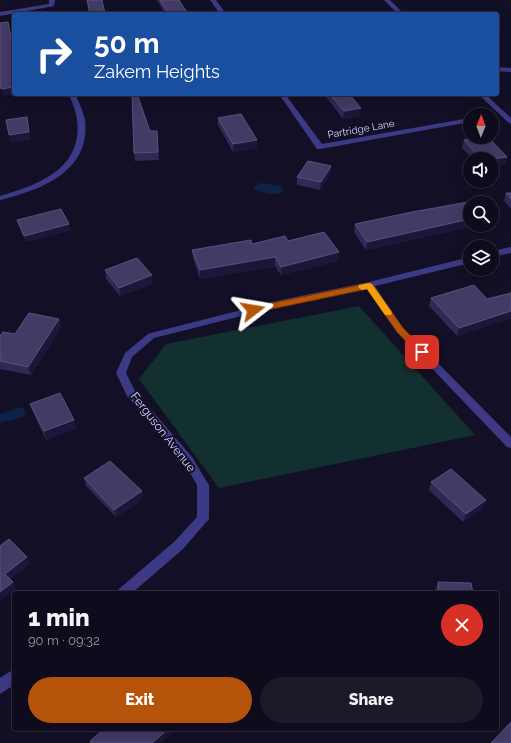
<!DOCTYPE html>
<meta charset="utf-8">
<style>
body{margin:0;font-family:Raleway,sans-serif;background:#1c1929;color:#f1f3f6;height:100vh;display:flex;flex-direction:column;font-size:15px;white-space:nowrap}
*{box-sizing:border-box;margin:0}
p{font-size:13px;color:#9b9ba3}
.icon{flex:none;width:22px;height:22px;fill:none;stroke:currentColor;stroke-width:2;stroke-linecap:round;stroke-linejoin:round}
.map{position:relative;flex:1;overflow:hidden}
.sheet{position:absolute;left:12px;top:591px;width:487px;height:140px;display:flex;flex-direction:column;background:#0e0b1c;border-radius:4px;box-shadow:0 4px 16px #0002,0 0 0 1px #2e2b3b}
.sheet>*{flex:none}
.hud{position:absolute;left:12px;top:12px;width:487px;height:84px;border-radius:4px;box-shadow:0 4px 16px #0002,0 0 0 1px #2e2b3b;background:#1a4fa0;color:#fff;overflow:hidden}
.needle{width:26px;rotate:1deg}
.controls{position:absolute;left:463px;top:108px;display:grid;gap:8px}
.controls a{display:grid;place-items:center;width:36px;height:36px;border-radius:50%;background:#0e0b1c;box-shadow:0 4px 16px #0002,0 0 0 1px #2e2b3b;font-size:20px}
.pin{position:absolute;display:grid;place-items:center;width:34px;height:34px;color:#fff;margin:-17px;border-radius:8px;box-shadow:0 2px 6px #0006}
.me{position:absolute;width:44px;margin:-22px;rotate:76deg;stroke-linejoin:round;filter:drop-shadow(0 0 3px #0008)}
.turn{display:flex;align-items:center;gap:14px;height:84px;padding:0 16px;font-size:18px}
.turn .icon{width:52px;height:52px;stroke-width:2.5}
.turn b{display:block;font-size:28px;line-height:34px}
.round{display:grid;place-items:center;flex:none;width:42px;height:42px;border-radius:21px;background:#1c1929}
.overview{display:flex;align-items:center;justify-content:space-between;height:68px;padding:0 16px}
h1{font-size:24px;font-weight:800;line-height:30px}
.cta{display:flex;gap:8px;margin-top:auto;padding:8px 16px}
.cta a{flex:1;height:46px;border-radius:24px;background:#b45309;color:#fff;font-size:16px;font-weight:800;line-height:46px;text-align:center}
.cta a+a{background:#1c1929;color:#f1f3f6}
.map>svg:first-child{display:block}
.green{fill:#12302f}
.water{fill:#0c2248}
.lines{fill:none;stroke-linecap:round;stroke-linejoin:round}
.street{fill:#3d3a85;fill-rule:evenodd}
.wall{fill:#312854}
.shaded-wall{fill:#1d163a}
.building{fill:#433a66;stroke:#5a527e}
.route{fill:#b45309;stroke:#753606}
.slow{fill:#f59e0b}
.labels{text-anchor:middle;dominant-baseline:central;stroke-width:4;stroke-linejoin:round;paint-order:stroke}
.far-street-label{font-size:10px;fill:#d9d4ff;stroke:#130f26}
.street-label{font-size:12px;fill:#d9d4ff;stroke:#130f26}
</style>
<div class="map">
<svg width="511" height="743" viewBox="0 0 511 743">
<rect width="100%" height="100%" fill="#130f26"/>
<path class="green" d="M359,306l116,129 -256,53 -80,-109 27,-35z"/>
<path class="water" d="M261,183l20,3 3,5c-6,6 -23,2 -30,-2v-3z
M18,408h4l3,3v4l-2,2 -23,6v-9z"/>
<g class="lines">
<path class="street" d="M49,0h6l-1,6 -54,10v-4l49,-8z
M210,0h6l10,14h-6z
M384,0h6l14,14h-6z
M497,67l14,1v4l-14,-1z
M69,94h6c4,8 8,17 10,26 6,52 -45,70 -85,80v-4c38,-11 83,-27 77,-76 -1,-9 -5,-18 -8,-26z
M279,94h6l37,50 148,-26v4l-150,27h-3z
M478,94h7l26,24v6l-2,-1z
M511,247v6l-19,4v-6z
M470,257v6l-95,23 28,42 108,109v11l-4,-1 -110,-115 -30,-44 -86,18 -127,32 -22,19 -6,16 9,18 57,66 15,25 2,3v34l-27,31 -50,43h-15l2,-4 55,-47 23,-25v-32l-13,-22 -57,-67 -11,-23 9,-20 23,-19 3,-1 130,-33 88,-18z
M14,669v16l-14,9v-16z"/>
</g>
<path class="wall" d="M157,0h22l9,14h-23z
M324,94h25l11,22 -17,3z
M218,118l39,22v8l-24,4 -15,-27z
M157,131l2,29 -24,1 -1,-8z
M464,140l43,17 -2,7 -13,3v-8h-19l-11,-11z
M331,166l-1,8 -10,16 -23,-5v-8z
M506,193h5v16l-7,-8z
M17,220l54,10 -45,12 -7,-16z
M355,224l115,1h8l-112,25 -12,-18z
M288,241l50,20 -57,14 -6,-9 -75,13 -7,-21 -1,-8z
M105,270l48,14 -33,12 -14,-17z
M511,293v25l-54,18 -28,-30 2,-8 56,1z
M59,319l2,8 -30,48 -31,-6v-33l15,-2z
M30,404l44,16 2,8 -30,12 -13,-28z
M84,478l58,13 1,8 -27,18 -30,-31z
M431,482l52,26 -20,14 -34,-32z
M438,582l35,11h-37l-1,-4z"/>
<path class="shaded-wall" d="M14,87v7h5l-16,2 -2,-7z
M361,108l-1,8 -17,3 1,-8z
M27,117l4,23 -21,3 -1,-8z
M257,140v8l-24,4v-8z
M507,157l-2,7 -13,3v-8z
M331,166l-1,8 -10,16 1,-8z
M470,219v6h8l-112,25 1,-8z
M69,224l2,6 -45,12 -2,-6z
M339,252l-1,9 -57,14v-8z
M275,257v9l-75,13v-9z
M152,275l1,9 -33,12 -1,-8z
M511,311v7l-54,18 2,-8z
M59,319l2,8 -30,48 -3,-8z
M74,420l2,8 -30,12 -2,-9z
M142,491l1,8 -27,18 -2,-7z
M486,500l-3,8 -20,14 3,-8z
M27,557l3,7 -22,17 -3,-7z
M13,582l3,7 -16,12v-9z
M168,729h8l-16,14h-8z"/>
<path class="building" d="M87,0h15l3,14h-15z
M160,0h19l9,14h-19z
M8,22l6,32v33l-13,2 -1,-6v-60z
M132,94h5l13,37h7l1,21 -24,1z
M330,94h19l12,14 -17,3z
M241,114l16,26 -24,4 -15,-26z
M27,117l2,15 -20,3 -3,-15z
M483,137h5l19,20 -15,2h-11l-17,-19z
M308,161l23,5 -10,16 -24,-5z
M506,193h5v6z
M474,201l2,2h-6v16l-103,23 -12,-18 57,-12z
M61,209l8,15 -45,12 -7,-16z
M324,232l15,20 -58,15 -6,-10 -75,13 -8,-20 59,-10 1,4 33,-8 3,5z
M137,258l15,17 -33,13 -14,-18z
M474,285l13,14 24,-6v18l-52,17 -28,-30z
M29,313l30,6 -31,48 -28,-6v-5l2,-2 -2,-1v-17l3,-4 12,2z
M60,393l14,27 -30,11 -14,-27z
M110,461l32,30 -28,19 -30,-32z
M451,469l35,31 -20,14 -35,-32z
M9,539l18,18 -22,17 8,8 -13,10v-46z
M438,582l33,1 2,10h-34z
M511,722v21h-20z
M104,729h64l-16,14h-61l-1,-2z"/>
<path class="route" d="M369,283l3,1 31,44 22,22 1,2 -1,2h-7l-21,-22 -30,-43 -114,24 -4,-3 4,-3z"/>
<path class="slow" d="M369,283l3,1 19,27 1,2 -1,2h-6l-18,-26 -5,1 -4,-3 1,-2z"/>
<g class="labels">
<g class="far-street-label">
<text transform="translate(361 129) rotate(-10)">Partridge Lane</text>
</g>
<g class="street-label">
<text transform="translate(163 432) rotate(52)">Ferguson Avenue</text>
</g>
</g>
</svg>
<div class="controls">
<a><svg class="needle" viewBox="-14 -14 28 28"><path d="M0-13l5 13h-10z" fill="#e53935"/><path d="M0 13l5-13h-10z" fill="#9b9ba3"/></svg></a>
<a><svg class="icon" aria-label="sound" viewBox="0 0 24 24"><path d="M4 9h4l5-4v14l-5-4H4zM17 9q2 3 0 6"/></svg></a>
<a><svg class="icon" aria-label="search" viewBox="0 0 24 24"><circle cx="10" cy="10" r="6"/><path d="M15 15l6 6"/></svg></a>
<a><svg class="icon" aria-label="layers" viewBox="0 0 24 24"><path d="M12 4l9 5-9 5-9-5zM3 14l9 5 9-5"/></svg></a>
</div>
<div class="pin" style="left:422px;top:352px;background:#d93025"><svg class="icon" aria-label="arrive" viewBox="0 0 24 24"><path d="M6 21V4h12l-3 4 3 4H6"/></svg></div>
<svg class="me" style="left:253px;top:310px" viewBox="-20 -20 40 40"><path d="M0-17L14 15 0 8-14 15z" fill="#b45309" stroke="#fff" stroke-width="4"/></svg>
<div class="hud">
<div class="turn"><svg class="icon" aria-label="right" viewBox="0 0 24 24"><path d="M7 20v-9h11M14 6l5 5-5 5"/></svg><div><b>50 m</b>Zakem Heights</div></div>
</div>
<section class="sheet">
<div class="overview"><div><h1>1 min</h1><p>90 m · 09:32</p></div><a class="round" style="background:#d93025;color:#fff"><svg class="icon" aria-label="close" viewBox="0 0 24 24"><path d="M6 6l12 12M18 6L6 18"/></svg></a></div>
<div class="cta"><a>Exit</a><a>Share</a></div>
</section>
</div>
